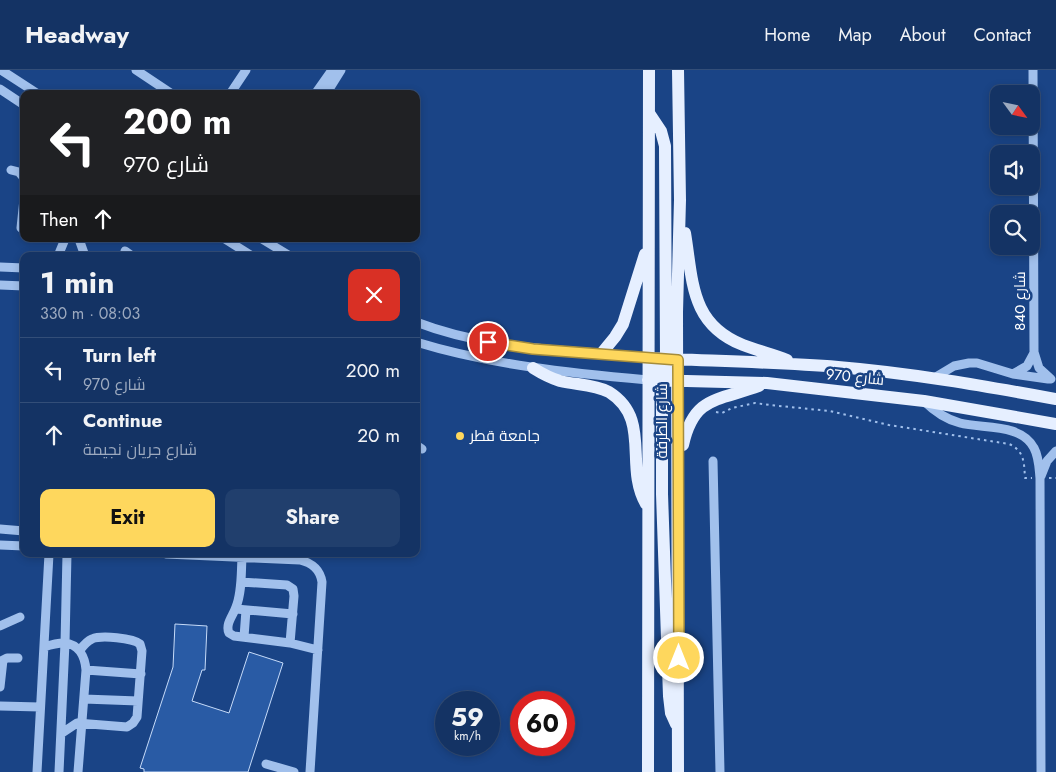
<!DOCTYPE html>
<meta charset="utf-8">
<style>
body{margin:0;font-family:Jost,Cairo,sans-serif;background:#213f6d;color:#f1f3f6;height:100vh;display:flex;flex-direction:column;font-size:19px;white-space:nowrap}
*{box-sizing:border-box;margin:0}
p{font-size:16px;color:#9daabf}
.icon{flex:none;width:28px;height:28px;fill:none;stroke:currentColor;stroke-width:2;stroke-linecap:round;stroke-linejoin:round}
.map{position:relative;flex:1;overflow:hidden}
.side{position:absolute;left:20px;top:182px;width:400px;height:305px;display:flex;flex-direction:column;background:#143364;border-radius:10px;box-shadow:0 2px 8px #0003,0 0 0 1px #334e78}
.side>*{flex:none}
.hud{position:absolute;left:20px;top:20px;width:400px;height:152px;border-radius:10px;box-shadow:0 2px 8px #0003,0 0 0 1px #334e78;background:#202124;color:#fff;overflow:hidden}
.needle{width:32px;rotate:123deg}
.tools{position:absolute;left:990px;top:15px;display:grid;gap:10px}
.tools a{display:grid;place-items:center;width:50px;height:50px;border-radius:10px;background:#143364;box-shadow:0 2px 8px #0003,0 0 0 1px #334e78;font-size:25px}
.speed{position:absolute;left:435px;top:621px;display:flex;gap:10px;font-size:25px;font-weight:700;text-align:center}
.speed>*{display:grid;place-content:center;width:65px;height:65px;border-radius:50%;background:#143364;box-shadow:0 2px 8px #0003,0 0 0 1px #334e78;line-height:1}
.speed small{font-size:12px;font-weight:400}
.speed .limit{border:8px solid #d22;background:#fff;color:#111}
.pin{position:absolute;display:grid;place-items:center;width:42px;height:42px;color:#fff;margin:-21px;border:2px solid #fff;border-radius:50%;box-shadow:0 1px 5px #0007}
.me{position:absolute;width:55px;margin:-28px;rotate:0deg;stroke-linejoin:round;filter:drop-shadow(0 0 4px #0008)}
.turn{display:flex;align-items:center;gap:18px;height:105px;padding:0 20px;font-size:22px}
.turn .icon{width:65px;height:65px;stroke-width:2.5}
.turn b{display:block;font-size:35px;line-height:42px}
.then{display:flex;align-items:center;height:48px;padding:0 20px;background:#0003;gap:10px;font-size:19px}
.round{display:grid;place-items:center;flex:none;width:52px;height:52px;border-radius:10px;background:#213f6d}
.headline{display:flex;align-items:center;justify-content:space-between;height:85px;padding:0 20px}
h1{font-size:30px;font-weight:700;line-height:38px}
.cta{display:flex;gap:10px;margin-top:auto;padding:10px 20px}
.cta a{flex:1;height:58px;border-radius:10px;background:#fed75d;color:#111;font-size:20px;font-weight:700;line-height:58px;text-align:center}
.cta a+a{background:#213f6d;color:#f1f3f6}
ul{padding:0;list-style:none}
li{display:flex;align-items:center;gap:15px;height:65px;padding:0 20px;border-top:1px solid #334e78}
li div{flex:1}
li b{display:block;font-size:19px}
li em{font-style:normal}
header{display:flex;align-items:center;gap:30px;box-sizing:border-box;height:70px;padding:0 25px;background:#143364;border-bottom:1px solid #334e78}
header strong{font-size:24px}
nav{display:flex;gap:28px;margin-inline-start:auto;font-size:18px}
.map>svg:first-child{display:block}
.building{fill:#295ba5;stroke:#c6dbf9}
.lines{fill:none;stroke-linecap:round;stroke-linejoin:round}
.path{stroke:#a1c0ec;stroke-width:2;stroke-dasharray:2.5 4;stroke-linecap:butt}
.minor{stroke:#a1c0ec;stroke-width:9}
.major{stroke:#e6efff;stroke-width:12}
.route-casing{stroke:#a58c3c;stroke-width:12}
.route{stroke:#fed75d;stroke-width:9}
.poi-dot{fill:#fed75d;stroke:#1a4486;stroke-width:2}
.labels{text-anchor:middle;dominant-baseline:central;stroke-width:5;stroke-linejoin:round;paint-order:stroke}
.street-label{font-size:15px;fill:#fff;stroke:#1a4486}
.poi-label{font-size:15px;fill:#fff;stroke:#1a4486;text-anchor:start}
</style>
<header>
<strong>Headway</strong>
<nav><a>Home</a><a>Map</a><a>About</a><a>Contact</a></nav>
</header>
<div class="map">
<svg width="1056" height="702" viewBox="0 0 1056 702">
<rect width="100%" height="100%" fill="#1a4486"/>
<path class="building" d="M175,554l32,2 -2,44h-3l-10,31 37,12 20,-61 34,11 -35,109h-104v-3l-4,-1 33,-101z"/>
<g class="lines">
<path class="path" d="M716,342l6,1 10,-5 23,-5 15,2 60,6 59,14 120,19c16,7 15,20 16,34h7
M1049,408h7"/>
<path class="minor" d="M1,0l37,24
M136,0l36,24
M1033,0l1,282 5,16 12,11
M0,19l24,16
M230,24l16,-24
M315,24l17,-24
M326,24l15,-24
M11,100l8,2 5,6
M21,158l3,-29
M79,169l6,17
M225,169l27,17
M262,169l28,17
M125,181l7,5
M58,186l7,-17
M0,197l24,1
M0,215l24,1
M416,252c78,30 151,26 232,36
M416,272c75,23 154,31 232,38
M1013,304l14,-8 7,-13
M934,308l20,-12 15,-3h8l36,11 35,5
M924,331c10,10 21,18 36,22 23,6 61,0 74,25 5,9 5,20 6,30l1,294
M416,375l6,4
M713,391l7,311
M1041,406l6,-15 9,-10
M0,459l24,2
M0,475l24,1
M166,484l134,6c12,3 20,9 22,22l-12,190
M242,488c-1,16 0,34 -6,49 -3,9 -11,17 -7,26l5,3 56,7 28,7
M241,512l46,3 6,4 1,7 -4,47
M236,539l57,5
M0,556l20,-9
M244,567l2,-27
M44,577c6,-2 14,-4 20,-4 15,1 21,14 22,27l-8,102
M86,600l55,4
M0,617l3,-27 4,-2h11
M84,629l54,2
M0,636l40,1
M62,663l15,-10 50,4 6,-4 4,-6 5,-66 -2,-7c-7,-6 -39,-9 -48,-5 -5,2 -9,7 -12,11
M266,694l28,8
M37,702l12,-218
M59,702l6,-129 2,-89"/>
<path class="major" d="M649,43l12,18 4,15 1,213 5,13 7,9
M685,163c8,48 5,91 58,112 15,6 30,9 44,15
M601,284l14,-17 8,-13 22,-70
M648,288c63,3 127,4 190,9 73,6 146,19 218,32
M648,288l10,10 4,13v113l7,202 2,17 5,11
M533,298c8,5 17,10 27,13 16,4 34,3 49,11 43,27 15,74 37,112
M648,310l119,3 157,18 132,23
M683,375c11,-50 36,-44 76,-59
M648,702l1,-702
M678,702l-1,-460 3,-112 -2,-130"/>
</g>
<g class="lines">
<defs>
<path id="route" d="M488,272l45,7 145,11 1,298"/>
</defs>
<use href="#route" class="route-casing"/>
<use href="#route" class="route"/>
</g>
<circle class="poi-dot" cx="460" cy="366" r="5"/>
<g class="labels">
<g class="street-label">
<text transform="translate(1020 231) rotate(-90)">شارع 840</text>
<text transform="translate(855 307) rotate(6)">شارع 970</text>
<text transform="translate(662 351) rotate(-90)">شارع الطرفة</text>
</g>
<g class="poi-label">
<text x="470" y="366">جامعة قطر</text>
</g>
</g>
</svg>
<div class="tools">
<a><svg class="needle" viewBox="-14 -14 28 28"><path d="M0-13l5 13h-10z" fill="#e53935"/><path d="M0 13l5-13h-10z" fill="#9daabf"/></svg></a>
<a><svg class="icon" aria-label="sound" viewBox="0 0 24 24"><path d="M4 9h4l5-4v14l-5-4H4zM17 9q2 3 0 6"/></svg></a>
<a><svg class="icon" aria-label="search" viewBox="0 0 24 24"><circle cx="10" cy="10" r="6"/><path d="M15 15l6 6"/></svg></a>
</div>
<div class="speed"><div>59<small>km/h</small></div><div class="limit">60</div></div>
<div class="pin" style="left:488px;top:272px;background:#d93025"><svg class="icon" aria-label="arrive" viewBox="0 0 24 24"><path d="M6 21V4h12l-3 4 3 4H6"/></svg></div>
<svg class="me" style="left:679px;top:588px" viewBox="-20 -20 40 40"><circle r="17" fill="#fed75d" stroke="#fff" stroke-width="3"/><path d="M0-11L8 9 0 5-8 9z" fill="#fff"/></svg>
<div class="hud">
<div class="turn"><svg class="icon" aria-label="left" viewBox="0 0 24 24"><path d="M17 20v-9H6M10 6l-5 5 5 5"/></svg><div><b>200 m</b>شارع 970</div></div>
<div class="then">Then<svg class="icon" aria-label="ahead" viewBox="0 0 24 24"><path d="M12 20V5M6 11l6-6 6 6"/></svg></div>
</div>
<section class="side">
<div class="headline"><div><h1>1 min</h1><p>330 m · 08:03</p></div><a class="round" style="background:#d93025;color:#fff"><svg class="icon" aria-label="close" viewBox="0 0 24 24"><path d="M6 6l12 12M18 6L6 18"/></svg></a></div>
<ul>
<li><svg class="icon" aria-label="left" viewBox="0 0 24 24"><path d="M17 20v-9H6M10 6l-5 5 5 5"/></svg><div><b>Turn left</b><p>شارع 970</p></div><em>200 m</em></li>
<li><svg class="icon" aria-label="ahead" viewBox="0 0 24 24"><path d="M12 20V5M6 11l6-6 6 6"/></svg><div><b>Continue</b><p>شارع جريان نجيمة</p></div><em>20 m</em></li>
</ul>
<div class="cta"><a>Exit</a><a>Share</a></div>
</section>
</div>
